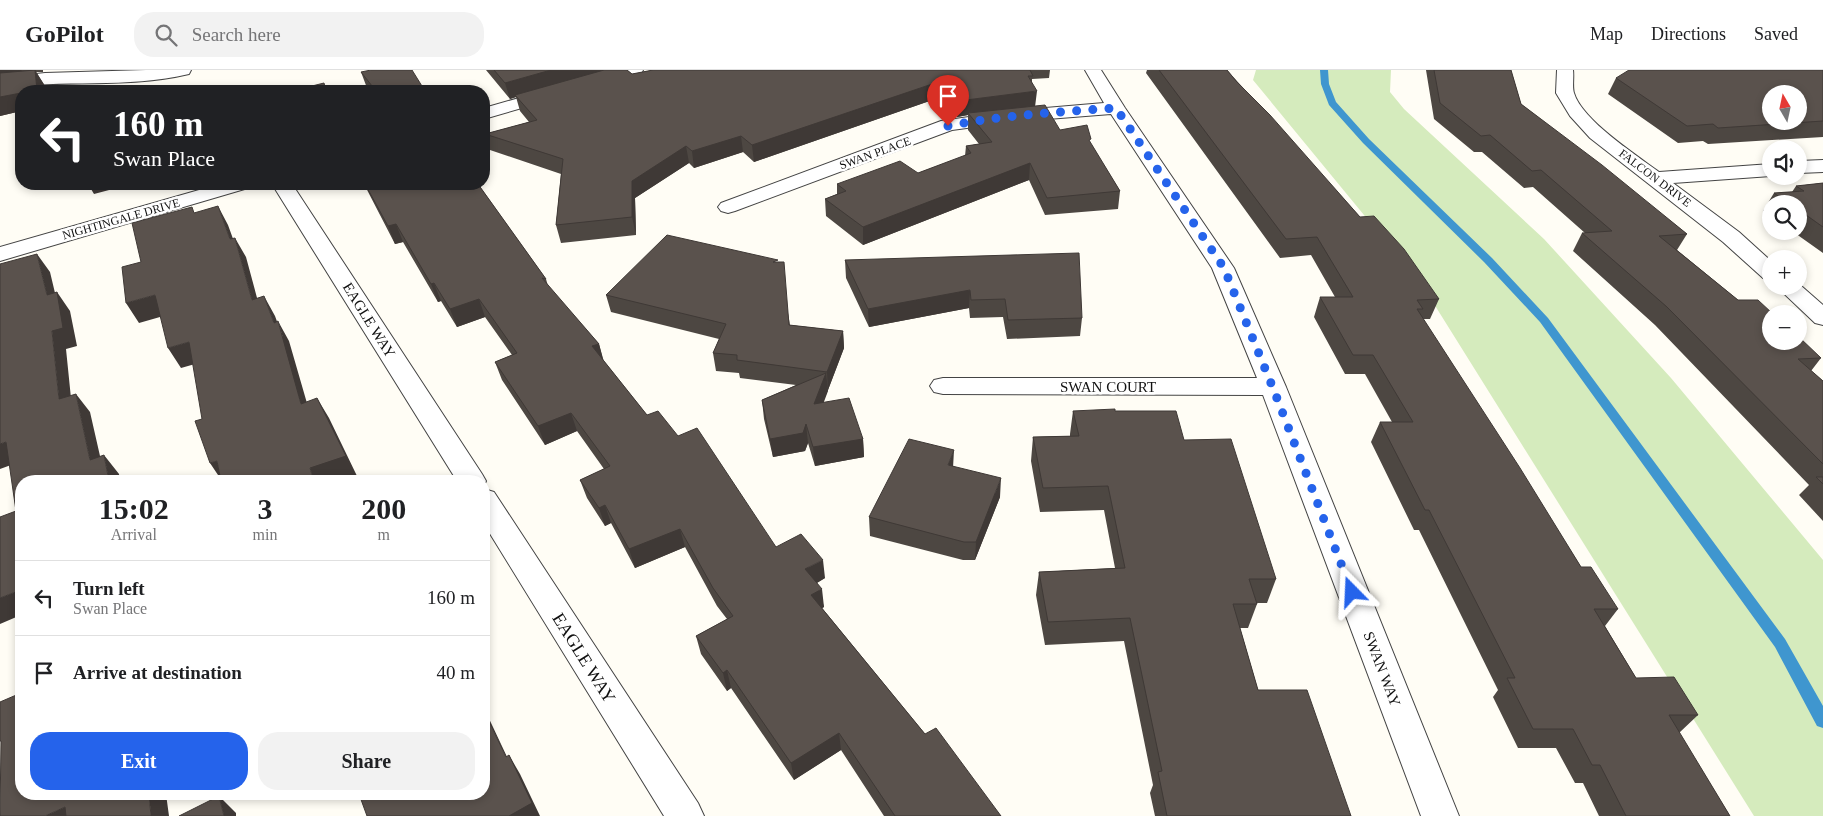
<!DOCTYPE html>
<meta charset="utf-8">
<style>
body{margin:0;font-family:"Times New Roman",serif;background:#f2f2f2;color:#202124;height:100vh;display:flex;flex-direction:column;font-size:19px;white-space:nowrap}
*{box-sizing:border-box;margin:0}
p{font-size:16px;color:#757577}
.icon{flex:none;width:28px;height:28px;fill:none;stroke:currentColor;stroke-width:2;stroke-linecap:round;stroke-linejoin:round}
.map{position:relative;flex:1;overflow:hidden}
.details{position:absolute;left:15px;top:405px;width:475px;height:325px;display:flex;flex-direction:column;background:#fff;border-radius:20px;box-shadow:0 2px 8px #0003}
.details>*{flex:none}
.hud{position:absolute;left:15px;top:15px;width:475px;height:105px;border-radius:20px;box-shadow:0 2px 8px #0003;background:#202124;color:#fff;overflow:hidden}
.needle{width:32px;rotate:351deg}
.fabs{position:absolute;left:1762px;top:15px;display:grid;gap:10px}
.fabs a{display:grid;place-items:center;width:45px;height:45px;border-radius:50%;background:#fff;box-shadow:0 2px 8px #0003;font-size:25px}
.pin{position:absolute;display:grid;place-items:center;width:42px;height:42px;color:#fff;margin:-51px -21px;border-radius:50% 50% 50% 0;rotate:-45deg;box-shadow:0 0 5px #0007}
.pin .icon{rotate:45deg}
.me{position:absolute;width:55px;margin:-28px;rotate:339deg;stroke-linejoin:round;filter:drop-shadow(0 0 4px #0008)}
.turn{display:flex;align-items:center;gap:18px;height:105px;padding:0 15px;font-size:22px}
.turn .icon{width:65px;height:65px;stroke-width:2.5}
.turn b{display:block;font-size:35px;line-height:42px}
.eta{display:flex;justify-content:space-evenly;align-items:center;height:85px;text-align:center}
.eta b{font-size:30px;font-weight:700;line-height:35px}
.primary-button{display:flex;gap:10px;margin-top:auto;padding:10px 15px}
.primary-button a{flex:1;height:58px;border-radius:20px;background:#2563eb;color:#fff;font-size:20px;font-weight:700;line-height:58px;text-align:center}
.primary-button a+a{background:#f2f2f2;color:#202124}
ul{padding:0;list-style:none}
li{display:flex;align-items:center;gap:15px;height:75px;padding:0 15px;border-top:1px solid #e0e0e0}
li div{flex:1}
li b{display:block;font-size:19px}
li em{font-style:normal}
header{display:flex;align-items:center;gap:30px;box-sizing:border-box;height:70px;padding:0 25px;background:#fff;border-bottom:1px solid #e0e0e0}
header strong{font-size:24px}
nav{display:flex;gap:28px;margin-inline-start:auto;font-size:18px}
.search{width:350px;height:45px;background:#f2f2f2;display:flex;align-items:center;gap:12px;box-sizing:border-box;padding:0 18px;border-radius:20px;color:#757577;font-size:19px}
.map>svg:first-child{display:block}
.green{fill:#d5ebbd}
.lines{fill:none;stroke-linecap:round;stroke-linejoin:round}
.stream{fill:#3f96cf;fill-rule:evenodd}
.street-casing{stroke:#444;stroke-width:2}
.street{fill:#fff;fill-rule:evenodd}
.wall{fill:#4d4742}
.shaded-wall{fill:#3f3936}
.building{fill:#5a524d;stroke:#3f3936;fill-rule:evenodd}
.route{stroke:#2563eb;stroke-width:9;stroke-dasharray:0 16.2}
.labels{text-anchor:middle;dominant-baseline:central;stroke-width:5;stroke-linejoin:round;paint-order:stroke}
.far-street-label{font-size:12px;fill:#111;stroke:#fff}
.street-label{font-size:15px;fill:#111;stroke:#fff}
.near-street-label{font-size:18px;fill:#111;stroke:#fff}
</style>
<header>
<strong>GoPilot</strong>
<div class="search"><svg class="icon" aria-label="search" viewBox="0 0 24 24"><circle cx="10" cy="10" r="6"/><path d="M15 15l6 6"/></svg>Search here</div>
<nav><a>Map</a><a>Directions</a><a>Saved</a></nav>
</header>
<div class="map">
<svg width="1823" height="746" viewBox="0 0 1823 746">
<rect width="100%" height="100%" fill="#fffdf5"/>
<path class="green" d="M1256,0h135l-1,22 14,17 140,130 127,139 152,182v256h-69l-330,-528 -171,-208z"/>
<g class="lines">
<path class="stream" d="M1320,0h8l1,14 7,18 33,37 123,119 56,60 237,321 38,67v22l-6,-2 -42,-79 -235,-325 -56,-60 -121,-119 -34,-38 -8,-21z"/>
<defs>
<path id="street" d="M146,0h45l-2,4c-62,15 -127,5 -189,14v-10l45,-5z
M616,0h27l-2,4 -48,13 -6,-1 -3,-4 3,-4z
M1085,0h16l24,38 109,160 52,119 173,429h-38l-158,-421 -320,-1 -9,-2 -4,-6 4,-6 9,-2h314l-45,-110 -101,-154 -100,8 -59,8 -217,81 -7,2 -7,-2 -3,-4 3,-4 220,-82 70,-10 93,-8z
M1557,0h16c1,7 -1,17 1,23 8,27 62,62 85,79l112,-8v12l-98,7 66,49 32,29v19l-8,-2 -40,-36 -133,-104 -20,-22 -14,-23z
M554,18l6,1 3,4 -3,4 -76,22v-11z
M1823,90v12l-24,1v-12z
M220,114h31l-3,4 -248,73v-14z
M272,114h20l190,290 4,7 -2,4v-4h-27z
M1799,214l24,21v20l-8,-2 -39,-37h23z
M484,419l10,3 204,311 6,13h-40l-180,-292z"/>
</defs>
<use href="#street" class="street-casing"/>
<use href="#street" class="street"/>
</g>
<path class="wall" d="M0,0h43v2h-7l9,14 -24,25 -21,5z
M486,0h141l5,4 21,-4h397l-1,8 -17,1v4l3,23 25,24 31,14 29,47 -2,18 -73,6 -16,-35 -166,65 -37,-29 -1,-17 12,-5v-10l81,-11 47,-17 1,-10 13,-2 -11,-14v-15l-11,2 -16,-20 -187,65 -11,-10 -49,16 -5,-5 -54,35 1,37 -75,8 -5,-18 5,-51 -71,-24 -5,-16 44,-12 -9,-11 -4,-14 -6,2z
M1147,0h80l133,147 79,82 -9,20h-7l158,248 37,42 -13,17 31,52 62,37 -19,18 51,83h-131l-16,-33h-8l-19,-35h-38l-25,-51 5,-7 -79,-160h-5l-43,-88 9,-20h12l-27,-48h-20l-31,-57 6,-20h15l-24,-42 -31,3 -134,-185z
M1426,0h85l10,34 166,130 -10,16 61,50 83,58 -10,13 12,10v140l-24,-26 10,-10 -154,-160 -82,-74 9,-18h3l-52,-46 -9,1 -42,-36h-8l-40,-33z
M1823,0v67l-115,7 -5,-3 -25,2 -70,-49 8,-16z
M361,2l64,19h-55l-3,-3z
M1823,113v70l-31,-22h7v-27h-28v13l-8,-6 11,-18 18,-1 4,-6z
M364,114h114l68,95 2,7 51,58 4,16 44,55 31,21 98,111 49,31 -8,5 7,24 -2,1 103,126 76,82h-117l-43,-66 -47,30 -63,-92 -4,3 -26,-37 -5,-18 31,-17 -10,-13 -32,-59 -50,21 -24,-45 -6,3 -18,-28 -7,-18 24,-11 -27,-38 -32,14 -43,-65 -7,-18 17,-7 -27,-38 -28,10 -16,-26 -3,1 -35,-60 -8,2z
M845,190l237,58 -2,18 -73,3 -4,-22 -33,1 -1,-10 -100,19 -23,-49z
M779,192l11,63 53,6 1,17 -16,42 -5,12 40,37 1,18 -49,9 -7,-23 -3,8 -32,6 -9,-38 -2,-19 34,-15 -56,-7 -1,-5 -23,-2 -3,-18 6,-14 -108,-27 -5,-17z
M1073,341h42l69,29 92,139 -9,24h-10v1l-9,24h-8l18,62 93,126h-196l-5,-23 3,-8 -29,-144 -79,4 -9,-50 3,-23 76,-4 -11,-58 -64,2 -9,-51 2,-24 37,-1v-2z
M953,396l47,31 -25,63h-12l-93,-24 -1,-19z"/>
<path class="shaded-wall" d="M0,0h21l2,2 -23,4z
M35,0l10,16v5h-16z
M551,0h59l-95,25 1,2 -6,2 -5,-16z
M941,11v16l-187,65 -2,-17z
M1037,21l-2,16 -67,6v2l-11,2 1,-16z
M21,23v18l-21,5v-19z
M741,66l2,16 -49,16 -2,-17z
M686,76l3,17 -54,35 1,37 -4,-18v-36z
M1030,93l-1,17 -166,65v-18z
M88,114h40v1l-34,9z
M218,136l10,19 12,33 -10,-19z
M396,154l7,18 -8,2 -7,-18z
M235,168l11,19 17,63 -11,-20z
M37,184l13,18 10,42 -13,-19z
M434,213l7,18 -3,1 -7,-18z
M970,220l-1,18 -100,19 -1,-18z
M57,222l13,19 7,35 -11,3 7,69 -14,-19 -7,-68z
M155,225l12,20 -28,8 -13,-20z
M264,226l11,20 8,22 -5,-17 11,20 24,83 -12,-20 -27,-81z
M479,229l6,18 -28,10 -7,-18z
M843,261l1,17 -16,42 -1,-18z
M189,272l13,20 -21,6 -13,-20z
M599,274l5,18 -12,-16z
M826,303l2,18 -12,32 -2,-19z
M76,324l14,18 15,66 -15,-18z
M317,328l12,20 28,58 -14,5h-29l-4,-13z
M571,343l6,18 -32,14 -7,-19z
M806,354l2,19 -3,8 -32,6 -3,-18z
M863,369l1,18 -49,9 -2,-19z
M6,372l16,19 -22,8v-25z
M954,380l-1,18 -5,-3z
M104,385l15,19 1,7h-11z
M217,391l5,20 -12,-18z
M1001,408l-1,19 -25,63 1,-18z
M605,435l6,18 -6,3 -6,-18z
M680,459l5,18 -50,21 -6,-19z
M823,490l2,18 -17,10 -3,-19z
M822,519l2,18 -11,6 -2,-18z
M21,520v25l-21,9v-26z
M727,600l4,18 -4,3 -4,-18z
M484,638l32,68 -10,-19 -22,-46z
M839,663l2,17 -47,30 -3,-17z
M509,685l11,19 20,42h-31z
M149,724h17l3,22h-18z
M219,726l17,17v3h-12z
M65,737l12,9h-32z"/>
<path class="building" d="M35,0l2,20 -8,1h-8v2l-21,4v-24z
M371,0h41l13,21h-49l-15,-19z
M494,0h57l-46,13z
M604,0h23l5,4 21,-4h377l3,6h-5l9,15 -79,10 -17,-20 -189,64 -11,-9 -49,15 -6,-5 -54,35v36l-76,8 7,-66 -78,-25 52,-14 -22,-25z
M1159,0h68l9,11 34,34 90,102 14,-1 30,33 35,50 -22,1 6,9h-6l103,159 61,99h10l27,42h-24l42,69 38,-1 24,38h-29l61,101h-104l-26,-51h-8l-19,-36h-40l-26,-51h8l-86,-168h-4l-45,-88h33l-40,-67h-20l-33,-58h33l-36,-60 -31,2z
M1434,0h77l10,34 81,61 85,69 -28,2 79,64h20l15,14h-2v27h28v-4l22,21 -23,1 25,22v83l-156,-157 -85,-74 30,-2 -71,-61 -9,1 -42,-36 -9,1 -41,-33z
M1629,0h194v51l-105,7 -5,-4 -26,2 -71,-48zM1771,24h28v27h-28z
M324,13l2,8h-34z
M1045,35l15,25 27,-5 4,14 -2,1 31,51 -73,7 -17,-35 -167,64 -38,-28 21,-8 -9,-7 63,-23 18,12 53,-20 -5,-7 26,-4 -24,-29z
M1823,113v44l-24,-17v-6h-10l-15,-11 30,-2 -8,-5z
M365,114h113l68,95 -4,-1 57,66 -7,2 55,69 11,-4 20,25 19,-8 79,119 25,-13 22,26 -18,9 17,20 -11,6 114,139 11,-6 65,88h-106l-56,-83 -48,30 -64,-93 -4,3 -27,-37 37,-20 -20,-28 -33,-59 -51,20 -24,-44 -6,3 -19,-28 30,-14 -39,-53 -33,13 -43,-64 22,-9 -38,-54 -29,10 -16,-26 -3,1 -35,-60 -8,2z
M218,136l12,33 5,-1 17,62 12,-4 10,27 4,-2 23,83 16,-6 29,58 -36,12 4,13h-93l-4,-20 -7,2 -15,-42 7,-2 -13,-77 -21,6 -13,-53 -29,8 -4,-36 19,-5 -9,-39 60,-16 2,6z
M667,165l111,25 -5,2h11l5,63 54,6 -16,41 -90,-12v-5l-24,-2 13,-29 -120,-29z
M1079,183l3,65 -74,2 -3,-21 -34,1 -1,-10 -102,19 -23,-49z
M37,184l10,41 10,-3 6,36 -11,3 7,68 17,-5 14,66 14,-5 5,26h-88v109l-21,8v-81l16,-6 -10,-69 -6,2v-180z
M826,303l-12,31 35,-6 14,41 -50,8 -7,-23 -3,9 -33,6 -8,-39z
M1115,339v2h61l8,29 47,-1 45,140h-27l8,25h-24l25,86h49l44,126h-184l-9,-44 4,-1 -32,-153 -82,4 -9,-50 86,-4 -17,-82 -65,2 -10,-51 46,-1 -6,-25z
M909,369l45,11 -6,15 53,13 -25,64h-12l-95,-25z
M1816,407h7v7z
M21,623v101h128l2,22h-85l-1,-9 -20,9h-45l1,-75h-1v-39z
M484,641l22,46 3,-2 23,48 -23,13h-142l-8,-22h125z
M219,726l5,20h-45z"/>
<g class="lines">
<path class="route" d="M948,56c56,-11 112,-14 168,-18l108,160 49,120 79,204"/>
</g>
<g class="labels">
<g class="far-street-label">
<text transform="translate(875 83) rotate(-20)">SWAN PLACE</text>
<text transform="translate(1655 108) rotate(37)">FALCON DRIVE</text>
<text transform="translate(121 149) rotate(-16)">NIGHTINGALE DRIVE</text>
</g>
<g class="street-label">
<text transform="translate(369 250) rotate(58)">EAGLE WAY</text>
<text x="1108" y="317">SWAN COURT</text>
<text transform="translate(1382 599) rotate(69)">SWAN WAY</text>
</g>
<g class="near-street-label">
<text transform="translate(584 588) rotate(58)">EAGLE WAY</text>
</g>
</g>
</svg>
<div class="fabs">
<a><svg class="needle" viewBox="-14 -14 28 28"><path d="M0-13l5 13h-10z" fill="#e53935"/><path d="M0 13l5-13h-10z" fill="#757577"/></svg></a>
<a><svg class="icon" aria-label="sound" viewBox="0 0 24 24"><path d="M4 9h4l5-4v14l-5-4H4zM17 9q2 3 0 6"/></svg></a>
<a><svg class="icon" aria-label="search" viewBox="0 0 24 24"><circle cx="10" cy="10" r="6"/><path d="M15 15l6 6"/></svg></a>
<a>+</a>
<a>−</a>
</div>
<div class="pin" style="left:948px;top:56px;background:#d93025"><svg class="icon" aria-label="arrive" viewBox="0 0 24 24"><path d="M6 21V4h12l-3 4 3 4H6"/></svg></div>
<svg class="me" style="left:1352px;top:522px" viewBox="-20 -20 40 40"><path d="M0-17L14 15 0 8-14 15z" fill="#2563eb" stroke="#fff" stroke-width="4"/></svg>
<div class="hud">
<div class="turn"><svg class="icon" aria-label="left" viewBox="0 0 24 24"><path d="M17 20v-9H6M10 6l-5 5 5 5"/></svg><div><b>160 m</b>Swan Place</div></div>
</div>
<section class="details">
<div class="eta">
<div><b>15:02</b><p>Arrival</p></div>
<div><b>3</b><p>min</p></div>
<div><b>200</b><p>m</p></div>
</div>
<ul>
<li><svg class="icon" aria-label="left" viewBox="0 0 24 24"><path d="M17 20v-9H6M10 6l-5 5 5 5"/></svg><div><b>Turn left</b><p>Swan Place</p></div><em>160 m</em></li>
<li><svg class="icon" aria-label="arrive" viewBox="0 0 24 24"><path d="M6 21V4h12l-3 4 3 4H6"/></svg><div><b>Arrive at destination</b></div><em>40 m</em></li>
</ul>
<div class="primary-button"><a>Exit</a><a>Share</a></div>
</section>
</div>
